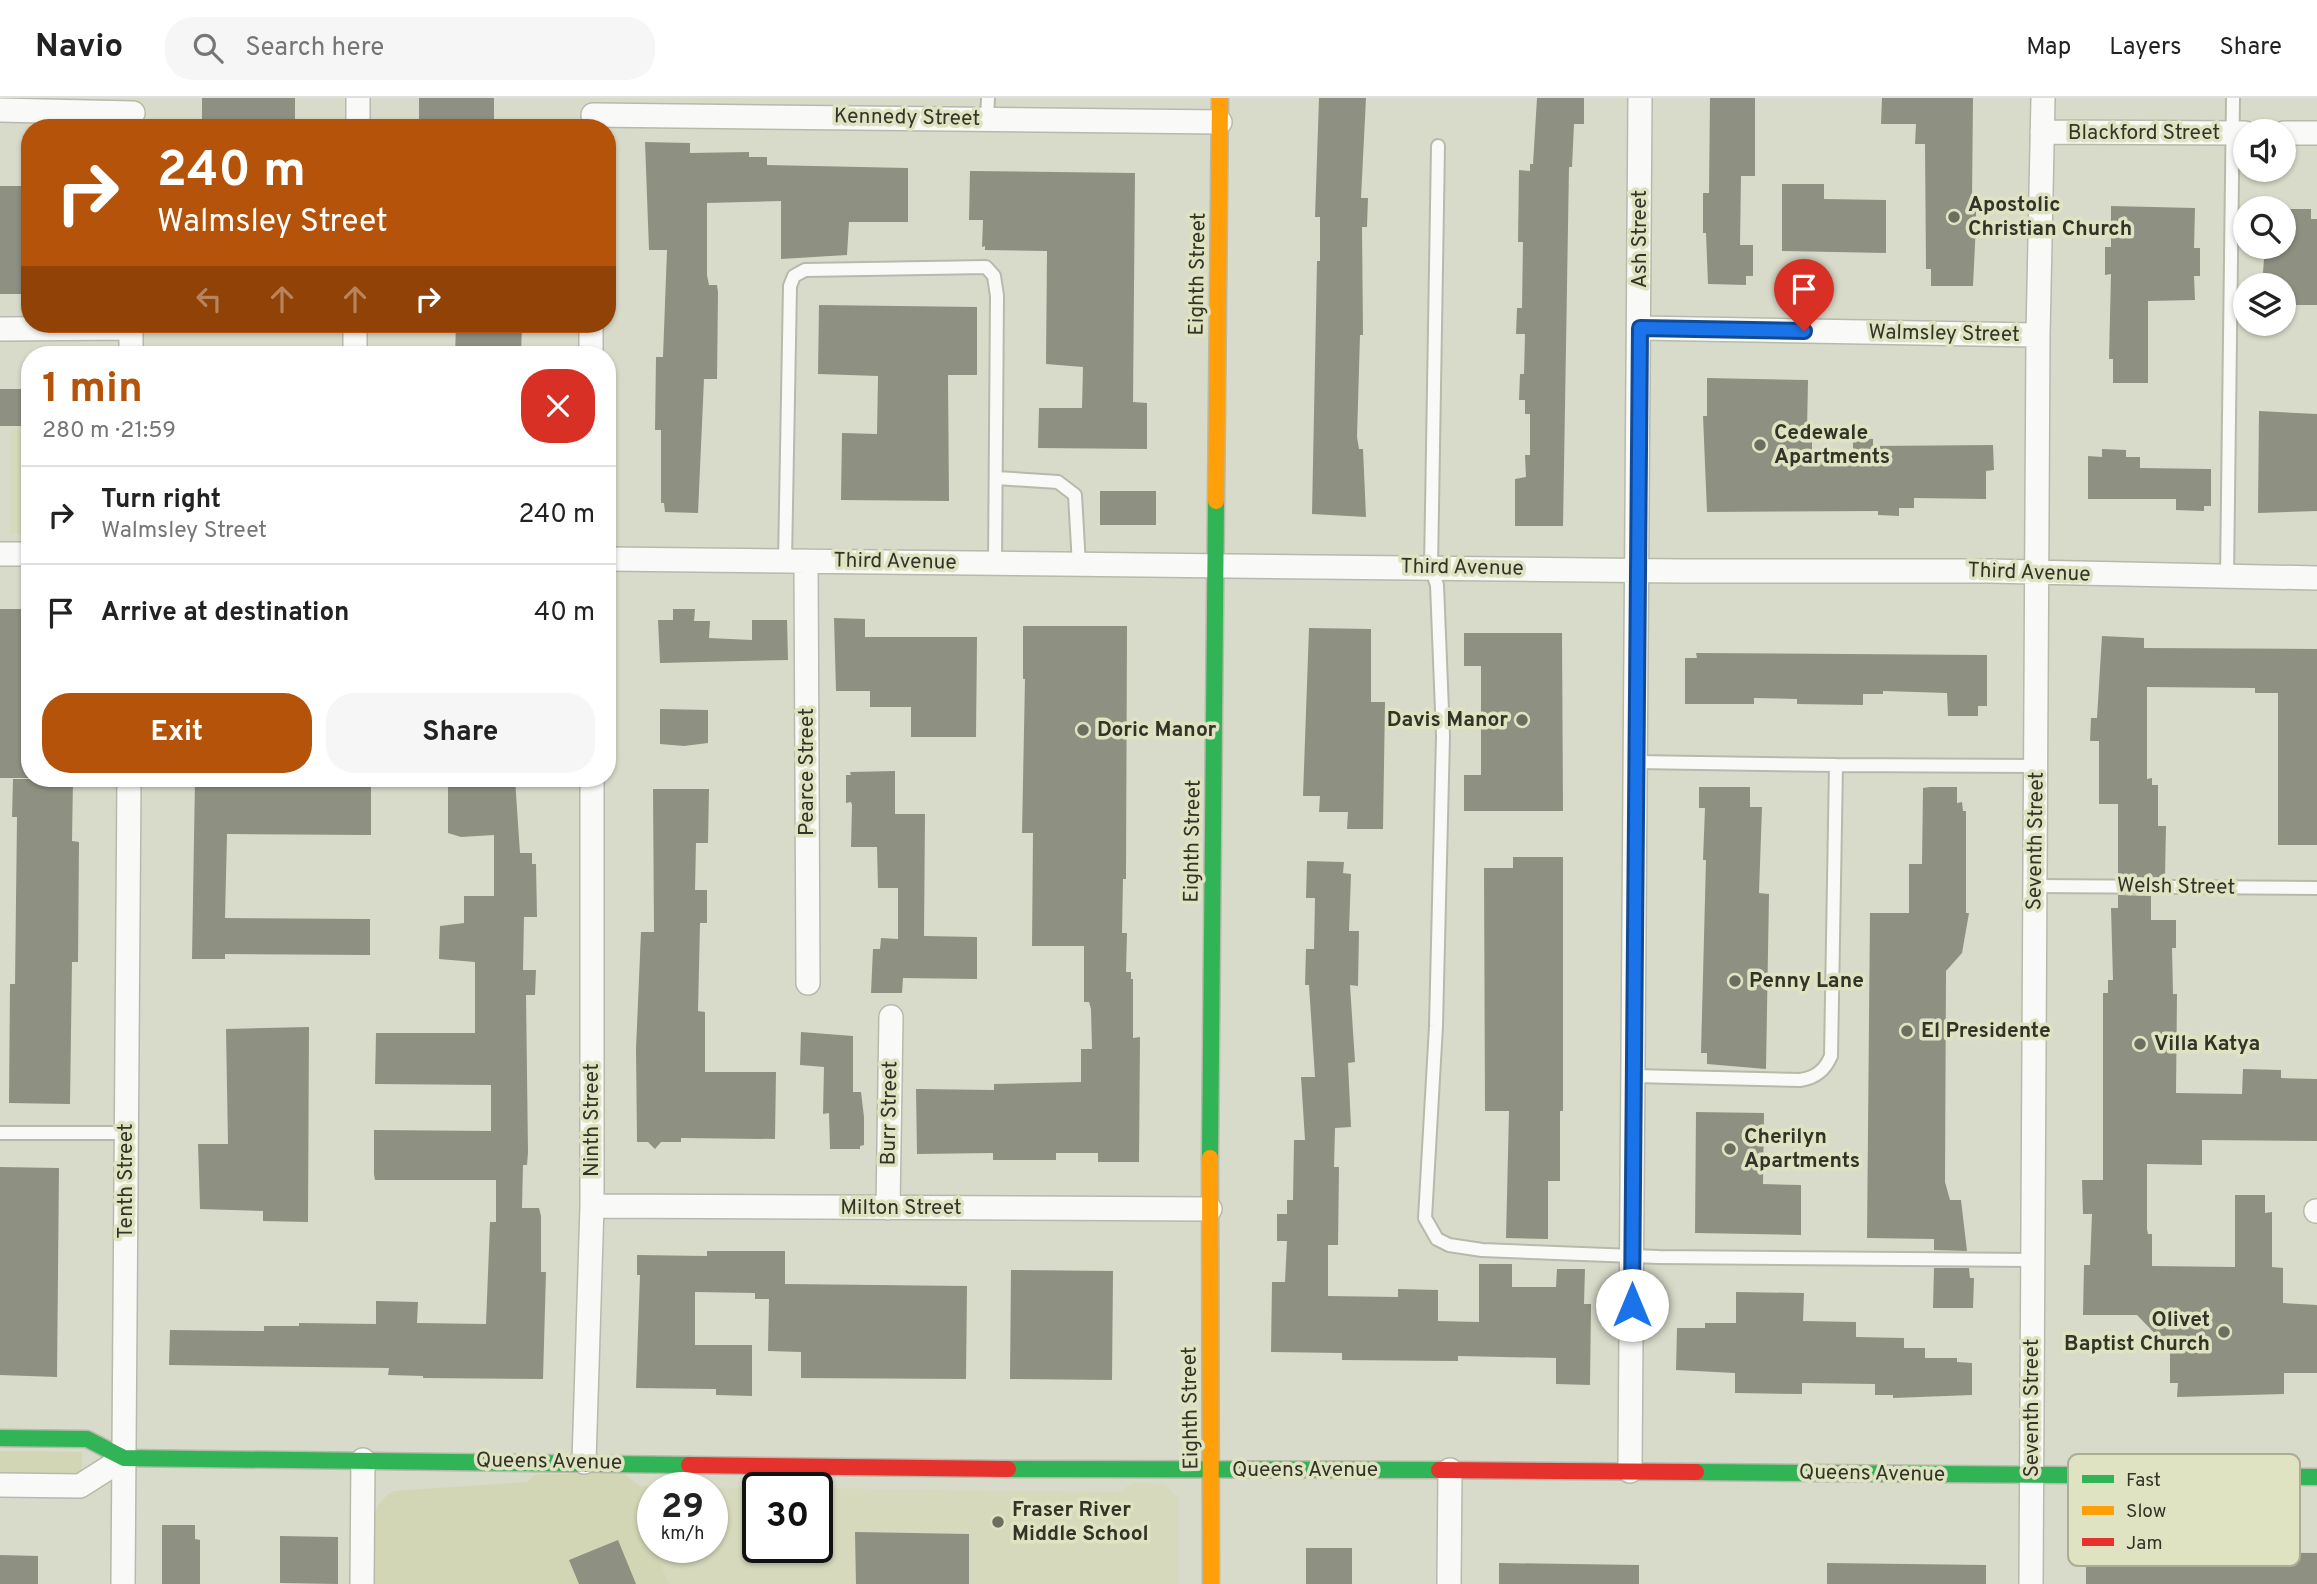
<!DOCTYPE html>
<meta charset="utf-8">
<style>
body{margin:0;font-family:Overpass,sans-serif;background:#f6f6f6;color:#222;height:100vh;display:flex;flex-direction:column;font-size:26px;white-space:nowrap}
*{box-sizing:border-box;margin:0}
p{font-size:23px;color:#767676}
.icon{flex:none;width:38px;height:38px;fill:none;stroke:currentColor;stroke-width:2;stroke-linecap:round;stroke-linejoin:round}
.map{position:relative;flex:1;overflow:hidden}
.drawer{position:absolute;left:21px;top:248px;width:595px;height:441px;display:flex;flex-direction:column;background:#fff;border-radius:28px;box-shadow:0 2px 5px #0004}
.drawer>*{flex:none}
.top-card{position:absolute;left:21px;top:21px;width:595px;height:214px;border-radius:28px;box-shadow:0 2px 5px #0004;background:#b45309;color:#fff;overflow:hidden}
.tools{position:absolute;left:2233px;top:21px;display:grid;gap:14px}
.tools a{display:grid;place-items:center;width:63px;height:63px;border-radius:50%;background:#fff;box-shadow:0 2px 5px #0004;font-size:35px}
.speed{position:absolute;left:637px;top:1374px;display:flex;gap:14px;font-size:35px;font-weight:700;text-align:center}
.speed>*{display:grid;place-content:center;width:91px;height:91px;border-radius:50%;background:#fff;box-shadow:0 2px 5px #0004;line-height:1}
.speed small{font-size:18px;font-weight:400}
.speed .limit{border:4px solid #111;border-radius:10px;background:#fff;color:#111}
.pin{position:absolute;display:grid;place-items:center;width:60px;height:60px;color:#fff;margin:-72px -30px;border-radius:50% 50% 50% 0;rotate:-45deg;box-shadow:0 0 7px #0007}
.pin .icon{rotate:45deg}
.me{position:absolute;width:77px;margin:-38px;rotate:0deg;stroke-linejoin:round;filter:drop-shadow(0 0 5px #0008)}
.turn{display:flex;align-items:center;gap:24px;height:147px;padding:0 21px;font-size:32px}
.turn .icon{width:91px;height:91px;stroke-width:2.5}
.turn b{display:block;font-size:49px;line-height:60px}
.lanes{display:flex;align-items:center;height:66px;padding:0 21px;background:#0003;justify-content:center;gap:35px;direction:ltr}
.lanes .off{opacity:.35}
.round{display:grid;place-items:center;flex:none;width:74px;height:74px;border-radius:28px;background:#f6f6f6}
.overview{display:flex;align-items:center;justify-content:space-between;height:119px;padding:0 21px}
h1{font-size:42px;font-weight:700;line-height:52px;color:#b45309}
.cta{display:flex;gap:14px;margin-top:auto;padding:14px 21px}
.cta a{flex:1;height:80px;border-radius:28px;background:#b45309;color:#fff;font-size:28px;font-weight:700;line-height:80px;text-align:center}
.cta a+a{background:#f6f6f6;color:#222}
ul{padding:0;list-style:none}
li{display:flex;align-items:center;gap:21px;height:98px;padding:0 21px;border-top:2px solid #e0e0e0}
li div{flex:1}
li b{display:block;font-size:26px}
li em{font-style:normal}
header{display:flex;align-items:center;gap:42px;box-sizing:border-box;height:98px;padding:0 35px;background:#fff;border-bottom:2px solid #e0e0e0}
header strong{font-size:33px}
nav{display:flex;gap:38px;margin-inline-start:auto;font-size:24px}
.search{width:490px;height:63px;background:#f6f6f6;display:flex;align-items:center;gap:18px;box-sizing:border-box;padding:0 24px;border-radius:28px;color:#767676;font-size:26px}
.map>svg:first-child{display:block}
.built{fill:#d6d9bb}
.green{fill:#d2d6b4}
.building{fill:#8e9082}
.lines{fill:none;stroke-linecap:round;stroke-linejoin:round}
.lane-casing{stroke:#b7b9aa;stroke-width:16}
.street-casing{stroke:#b7b9aa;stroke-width:26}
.fast-casing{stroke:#b7b9aa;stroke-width:19}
.slow-casing{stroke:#b7b9aa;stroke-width:19}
.jam-casing{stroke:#b7b9aa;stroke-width:19}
.lane{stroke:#f9faf7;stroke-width:12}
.street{stroke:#f9faf7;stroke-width:23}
.fast{stroke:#30b455;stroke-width:16}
.slow{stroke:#ff9f0a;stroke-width:16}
.jam{stroke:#e5322d;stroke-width:16}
.route-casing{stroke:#114b97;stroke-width:18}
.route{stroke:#1a73e8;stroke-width:12}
.poi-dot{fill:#6c6e60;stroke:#dfe3c2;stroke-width:2.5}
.labels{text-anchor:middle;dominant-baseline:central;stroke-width:7;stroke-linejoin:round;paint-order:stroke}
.street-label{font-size:21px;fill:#323427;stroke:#dfe3c2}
.poi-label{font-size:21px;font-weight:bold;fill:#323427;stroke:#dfe3c2;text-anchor:start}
.key{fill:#dfe3c2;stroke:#abae94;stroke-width:2}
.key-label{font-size:19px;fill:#323427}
</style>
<header>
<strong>Navio</strong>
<div class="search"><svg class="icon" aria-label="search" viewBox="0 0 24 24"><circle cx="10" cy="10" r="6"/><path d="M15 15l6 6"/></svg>Search here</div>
<nav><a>Map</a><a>Layers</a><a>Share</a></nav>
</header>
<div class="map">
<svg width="2317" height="1486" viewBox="0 0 2317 1486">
<rect width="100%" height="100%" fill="#d9dbca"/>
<path class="built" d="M10,332h20v104h-20z
M1133,1384l31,2 14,14v86h-509l-16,-37h59v-59h-59v59l-6,-61 111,2v59h59v-59l302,4z"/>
<path class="green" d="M0,1353l82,1v23h-82z
M622,1375l18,13h7l4,56 18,42h-296c0,-30 -11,-78 21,-93l133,-9 9,-8z"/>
<path class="building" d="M202,0h93v30h-93z
M419,0h75v30h-75z
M1319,0h47l-5,100h7l-1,29h-5l1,108h-3l-3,102 2,12h4l3,68 -54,-3 5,-253h3v-44h-5z
M1537,0h47v26h-10l-2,43h-3l-6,359h-48v-47l11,-2 -1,-22h5v-41h-5v-14h-6l1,-26h4l1,-40h-9l1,-26h5l1,-66h-5l1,-72 11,1v-7h3z
M1710,0h45v78h-14l-1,69h13v31h-7v9l-38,-1 -2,-51h-3v-40h6z
M1882,0h91l-1,101h4v25l-3,62h-42v-17h-5l-1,-125h-10l1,-20h-35z
M645,44l45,1v10l59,-1v5h18v8l141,3v54h-59l-2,33 -66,4v-58l-74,2v72l2,10h8l1,7 -1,87h-13l-6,134 -33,-1 -1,-9h-3v-73h-6l1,-73h7l4,-107h-18z
M970,73l165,2 -2,229 14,1v46l-109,-1 1,-40h43l1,-41 -37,-3 1,-113 -62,-1v-4l-3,1 1,-27h-14z
M1782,86h42v15l62,1v53l-104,-2z
M0,88h30v108h-30z
M2111,108l84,2 -1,40h6v28h-6l1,24 -47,1v82h-35v-24h-4l2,-85 -6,1v-28h6z
M2284,111h27v10h6v86h-33v-20h-22l3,-38h19z
M819,207l158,2v68h-29l1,126 -108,-1 1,-67 35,1 1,-58 -60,-2z
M456,226l66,1 -1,30h-66z
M1707,280l101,2 -1,51h5v21l41,1v-15l20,1v7l120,-1 1,25 -8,1v28l-72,-1v10h-15v8l-21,-1v-4l-171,1 -4,-96h4z
M0,291h30v37h-30z
M2259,313l58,3v97l-59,2z
M2102,351l24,1v7h14v11l71,1v37h-7v5l-28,-1v-11h-88v-43l14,1z
M1100,393h56v34h-56z
M0,511h24v88h6v81h-30z
M673,511h22l-1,12h16l-1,17 43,2v-20h35l1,40 -128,3 -2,-43h15z
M834,520l31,1v18h112l-1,100h-65v-30h-41v-16h-34z
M1023,528h104l-1,253h-3l-1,54h5l-1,39h5v7h2v59l7,-1 -1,125h-41v-9h-42v7h-63v-7l-76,1 -1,-65 78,1v-6l87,-2v-33h11l-1,-40 -2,-7h-5v-56h-52l1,-113h-11l3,-154h-2z
M1309,530l62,1v73h14l-2,127h-36l1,-17h-29l1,-16h-17z
M1464,535h98l1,178h-99v-36h17v-109h-17z
M2102,538l42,2v10l173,1v196h-39v-152h-23v-5l-108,-1v92l5,-1v7h6v41h8l-1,51 -47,1v-74h-19v-63h-9l1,-23h6z
M1696,555l291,2v51h-9v10h-30l-1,-23 -64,-2v3h-20v11l-66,-1v-5l-43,-1v6h-69v-46h12z
M660,611l48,1v33l-24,3 -24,-2z
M895,673v43h30l-1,122 53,1v42l-74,-1 -1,15h-31l2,-44h7l1,-11 17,1v-51h-20l-1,-41h-26l1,-42 -1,-3 -5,1v-28h5l-1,-3z
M13,681h60l-1,62 7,1 -1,120h-6l-2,142 -61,-1 1,-119h5l2,-167h-5z
M195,681h169v5h7v51l-144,-1 -2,84 145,1v36l-145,-1v5h-33z
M456,681h59l5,74h12v11h4l1,53h-13l-1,53h13l-1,25h-9l2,157 -1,13h-4l-1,43h17l2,8v56h5l-3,107 -120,-1v-2l-35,-1 1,-7 -220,-3 1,-35 94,1v-5h35v-3l77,1v-23l42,1 -1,21 69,1 4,-102h6v-42h-121l-1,-6v-44l117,1v-46l-116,-1 1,-51h99v-71l-36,-3 1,-33 24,-3v-27h30v-61l-33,2 -13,-4v-47h8z
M1699,689h51v20h12l-3,86 10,1 -3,175 -59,-5v-11h-6l5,-193h-3l2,-52h-6z
M1930,689h27v16l5,-1 1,9h3v102h3l-7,40 -16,18 -1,211 5,18h11l6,51 -33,-1v-11l-67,-1 3,-325h39v-49h13l1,-76z
M653,691h56l-1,54h-12l-1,47h12v33h-7l-2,88 7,1v60h71l-1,67 -94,-1v4h-20l-6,7 -7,-7h-11l-1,-93 5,-117h13z
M1513,759h50v254h-3v70h-12v58l-42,-1 3,-127h-24l-1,-243h29z
M1307,763l37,1 -1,11 8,1 -2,57h10l-1,55 -8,-1 5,77 -7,1 3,64 -16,1 -1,39h5l-1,78h-10v51l70,1v-8l40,1v31l41,1v-58h33v23h44l1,-18h28l-1,35h7l-1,81 -34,-1v-26l-98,-2v5l-116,-1v-7l-71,-1 1,-70h13l2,-41h-10v-27h10v-14h6l1,-60h11l-4,-63h14l-6,-92h-4l1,-36h8l1,-51h-9z
M2118,797l33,1v24h25v28h-4l1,46h4l-1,99 66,1 1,-25 38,1v8l36,1v62l-115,-1v25l-55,-1v65l1,5h4v32l83,1v-72h30v18l7,-1v55l11,1v35l34,2v68h-33v21l-107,3 1,-14h-8v-34l-33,-34h-54l1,-50h6l2,-51h-9l-1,-34h21v-187h5v-13h5l-2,-72h7z
M309,929l-1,195 -45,-1v-10l-63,-2 -2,-65h30l-2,-115z
M801,934l52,4v56h8l3,25v28l-4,1v3h-30l-1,-36 -6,1 1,-47 -24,-2z
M1696,1014l68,1 -1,71 38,1v50l-106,-2z
M0,1069l59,1 -2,209 -57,-2z
M707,1153h78v33l182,2 -1,93 -165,-1v-26l-33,-1 1,-52h-14v-6l-60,-1v53h57v51l-36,-1v-6l-80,-1 4,-113h-3v-20l70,1z
M1934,1170h35l1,10h4l-1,30h-40z
M1011,1172l102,1 -1,109 -102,-1z
M1736,1194l68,1 -1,28 53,1v15l48,1v10h21v10h32v4l15,1v32l-79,3v-3h-18v-11l-73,-1v11l-67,-1v-20l-59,-3 1,-42h28v-5h31z
M162,1427h33v14l5,1v44h-38z
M855,1434l114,2v50h-113z
M280,1438l58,1v47l-58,-1z
M618,1442l18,44h-57l-10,-24z
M2086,1445l57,1 -1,7 175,2v31h-231z
M1306,1450h46v36h-46z
M0,1457l38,1v28h-38z
M1499,1465l140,2v19h-140z
M1827,1465l159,2v19h-159z"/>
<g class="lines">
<defs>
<path id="lane" d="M987,21l1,-21
M1438,48l-7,422 6,17 6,151 -7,290 -11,192 12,21 12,6 33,5 177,7 374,3
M997,380l61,4 17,13 4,70
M785,463l5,-275 4,-10 11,-6 181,-3 8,9 3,20 -2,268
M2227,479l6,-479
M1635,664l201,3
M2036,788l281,2
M1633,978l167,4c16,-2 25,-10 31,-24l5,-291 201,1
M0,1035h126"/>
<path id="street" d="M0,12l133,3
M593,17l627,7
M358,30v-30
M2042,34l203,1
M2284,35h33
M1640,230l398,7
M0,231l131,-1
M131,257v-31
M355,257v-31
M591,257v-31
M0,456h30
M607,461l1074,12h308l328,7
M806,463l2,422
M592,1108l618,3
M888,1110l3,-191
M2316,1113h1
M584,1364l8,-256v-427
M1630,1373l10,-1373
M0,1387l80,1 44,-28
M123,1486l6,-805
M362,1486l1,-124
M1449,1486l1,-114
M2031,1486l7,-1249 5,-237"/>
<path id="fast" d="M1210,1060l6,-657
M0,1340l87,1 37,19 565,7
M1008,1371l431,1
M1696,1374l621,5"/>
<path id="slow" d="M1216,403l4,-403
M1210,1060l1,426"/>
<path id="jam" d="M689,1367l319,4
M1439,1372l257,2"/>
</defs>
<use href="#lane" class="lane-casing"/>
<use href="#street" class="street-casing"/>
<use href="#fast" class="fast-casing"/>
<use href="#slow" class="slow-casing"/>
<use href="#jam" class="jam-casing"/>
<use href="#lane" class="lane"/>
<use href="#street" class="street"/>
<use href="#fast" class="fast"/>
<use href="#slow" class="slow"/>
<use href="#jam" class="jam"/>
</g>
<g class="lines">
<defs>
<path id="route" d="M1632,1207l8,-977 164,3"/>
</defs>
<use href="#route" class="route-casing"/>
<use href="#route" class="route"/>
</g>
<g class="poi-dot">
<circle cx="1954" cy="119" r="7"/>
<circle cx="1760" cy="347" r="7"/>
<circle cx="1522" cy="622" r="7"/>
<circle cx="1083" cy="632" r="7"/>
<circle cx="1735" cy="883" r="7"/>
<circle cx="1907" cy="933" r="7"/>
<circle cx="2140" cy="946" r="7"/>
<circle cx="1730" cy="1051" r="7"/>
<circle cx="2224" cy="1234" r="7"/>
<circle cx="998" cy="1424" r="7"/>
</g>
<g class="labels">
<g class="street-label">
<text transform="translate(907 20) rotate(1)">Kennedy Street</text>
<text x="2144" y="35">Blackford Street</text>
<text transform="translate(1640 141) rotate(-90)">Ash Street</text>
<text transform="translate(1198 176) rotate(-89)">Eighth Street</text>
<text transform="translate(1944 236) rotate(1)">Walmsley Street</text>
<text transform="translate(895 464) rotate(1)">Third Avenue</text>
<text transform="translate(1462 470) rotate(1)">Third Avenue</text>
<text transform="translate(2029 475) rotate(2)">Third Avenue</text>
<text transform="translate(807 674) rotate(-90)">Pearce Street</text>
<text transform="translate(1193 743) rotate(-89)">Eighth Street</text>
<text transform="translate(2036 743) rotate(-89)">Seventh Street</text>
<text transform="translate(2176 789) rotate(1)">Welsh Street</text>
<text transform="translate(890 1015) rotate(-89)">Burr Street</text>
<text transform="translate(592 1022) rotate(-90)">Ninth Street</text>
<text transform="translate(126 1083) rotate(-90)">Tenth Street</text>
<text x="901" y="1110">Milton Street</text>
<text transform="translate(1191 1310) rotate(-91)">Eighth Street</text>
<text transform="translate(2032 1310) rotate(-90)">Seventh Street</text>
<text transform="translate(549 1364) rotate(1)">Queens Avenue</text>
<text x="1305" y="1372">Queens Avenue</text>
<text transform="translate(1872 1376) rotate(1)">Queens Avenue</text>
</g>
<g class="poi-label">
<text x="1968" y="107">Apostolic<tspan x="1968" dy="24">Christian Church</tspan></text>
<text x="1774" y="335">Cedewale<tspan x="1774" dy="24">Apartments</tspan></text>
<text x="1508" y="622" text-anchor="end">Davis Manor</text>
<text x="1097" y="632">Doric Manor</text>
<text x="1749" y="883">Penny Lane</text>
<text x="1921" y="933">El Presidente</text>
<text x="2154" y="946">Villa Katya</text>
<text x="1744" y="1039">Cherilyn<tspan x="1744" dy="24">Apartments</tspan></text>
<text x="2210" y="1222" text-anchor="end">Olivet<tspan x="2210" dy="24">Baptist Church</tspan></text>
<text x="1012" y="1412">Fraser River<tspan x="1012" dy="24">Middle School</tspan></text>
</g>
</g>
<rect x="2068" y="1356" width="232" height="112" rx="10" class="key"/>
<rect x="2082" y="1377" width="32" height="8" fill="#30b455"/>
<rect x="2082" y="1408" width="32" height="9" fill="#ff9f0a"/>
<rect x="2082" y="1440" width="32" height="8" fill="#e5322d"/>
<g class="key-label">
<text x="2126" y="1388">Fast</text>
<text x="2126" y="1419">Slow</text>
<text x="2126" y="1451">Jam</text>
</g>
</svg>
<div class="tools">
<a><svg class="icon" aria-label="sound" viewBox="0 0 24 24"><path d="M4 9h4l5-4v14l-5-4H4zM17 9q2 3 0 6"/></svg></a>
<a><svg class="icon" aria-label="search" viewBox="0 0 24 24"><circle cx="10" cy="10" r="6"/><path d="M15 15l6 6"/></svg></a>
<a><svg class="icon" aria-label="layers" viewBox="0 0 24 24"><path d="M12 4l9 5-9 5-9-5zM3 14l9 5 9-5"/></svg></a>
</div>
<div class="speed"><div>29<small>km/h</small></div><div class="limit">30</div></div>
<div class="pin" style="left:1804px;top:233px;background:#d93025"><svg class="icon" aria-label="arrive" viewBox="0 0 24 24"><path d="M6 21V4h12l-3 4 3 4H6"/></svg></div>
<svg class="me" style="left:1632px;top:1207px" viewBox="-20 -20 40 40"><circle r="19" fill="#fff"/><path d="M0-13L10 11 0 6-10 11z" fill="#1a73e8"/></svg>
<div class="top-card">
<div class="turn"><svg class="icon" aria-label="right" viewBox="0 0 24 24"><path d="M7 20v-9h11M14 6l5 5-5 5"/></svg><div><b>240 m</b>Walmsley Street</div></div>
<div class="lanes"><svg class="icon off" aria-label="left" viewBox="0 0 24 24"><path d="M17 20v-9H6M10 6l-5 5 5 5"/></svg><svg class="icon off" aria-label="ahead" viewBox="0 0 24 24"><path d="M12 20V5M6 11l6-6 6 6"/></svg><svg class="icon off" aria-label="ahead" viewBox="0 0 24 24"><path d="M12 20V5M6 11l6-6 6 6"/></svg><svg class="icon" aria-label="right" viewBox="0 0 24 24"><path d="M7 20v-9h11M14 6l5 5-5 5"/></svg></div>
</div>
<section class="drawer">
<div class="overview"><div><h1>1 min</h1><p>280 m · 21:59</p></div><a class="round" style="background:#d93025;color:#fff"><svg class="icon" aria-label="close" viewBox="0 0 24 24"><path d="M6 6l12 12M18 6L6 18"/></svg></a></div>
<ul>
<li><svg class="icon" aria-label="right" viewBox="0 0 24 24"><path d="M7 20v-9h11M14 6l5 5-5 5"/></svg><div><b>Turn right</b><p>Walmsley Street</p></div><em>240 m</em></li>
<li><svg class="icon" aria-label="arrive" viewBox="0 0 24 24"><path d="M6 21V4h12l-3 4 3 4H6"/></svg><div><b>Arrive at destination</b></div><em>40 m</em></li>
</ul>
<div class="cta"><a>Exit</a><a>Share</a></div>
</section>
</div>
